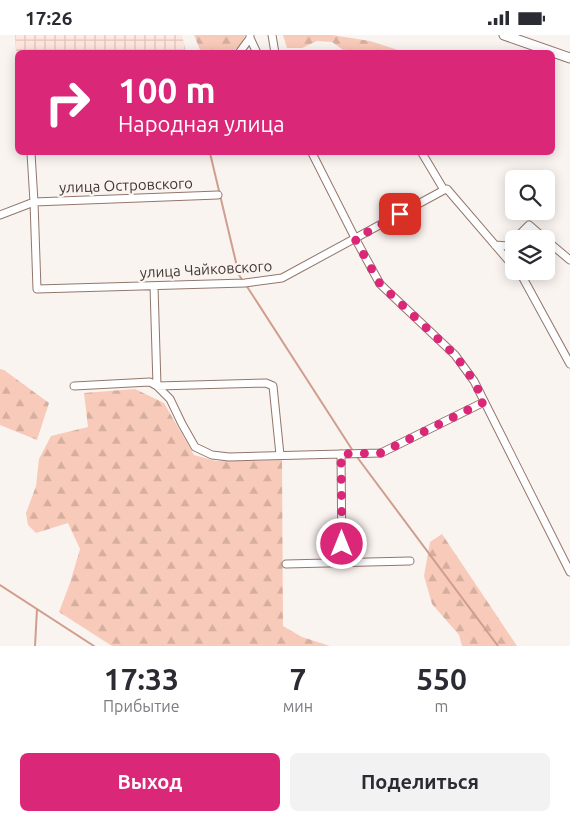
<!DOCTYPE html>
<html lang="ru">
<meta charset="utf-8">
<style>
body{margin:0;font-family:Ubuntu,sans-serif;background:#f2f2f3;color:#2b2b33;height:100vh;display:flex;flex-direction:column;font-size:19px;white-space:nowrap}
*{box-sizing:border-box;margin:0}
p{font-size:16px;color:#7c7c81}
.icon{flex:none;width:28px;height:28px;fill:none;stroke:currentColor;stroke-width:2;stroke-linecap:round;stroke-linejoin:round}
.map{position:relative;height:611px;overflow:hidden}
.details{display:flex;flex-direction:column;background:#fff;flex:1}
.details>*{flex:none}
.hud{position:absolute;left:15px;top:15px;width:540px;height:105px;border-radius:8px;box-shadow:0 2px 12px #0003;background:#db2777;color:#fff;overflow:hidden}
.controls{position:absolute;left:505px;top:135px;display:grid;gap:10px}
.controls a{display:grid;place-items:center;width:50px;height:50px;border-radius:8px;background:#fff;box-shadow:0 2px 12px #0003;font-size:25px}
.pin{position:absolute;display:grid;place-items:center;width:42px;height:42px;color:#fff;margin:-21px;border-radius:10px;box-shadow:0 2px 8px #0006}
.me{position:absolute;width:55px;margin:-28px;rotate:0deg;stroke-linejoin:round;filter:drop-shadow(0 0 4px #0008)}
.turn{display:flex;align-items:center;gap:18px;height:105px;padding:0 20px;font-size:22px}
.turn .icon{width:65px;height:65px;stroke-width:2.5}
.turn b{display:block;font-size:35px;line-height:42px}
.eta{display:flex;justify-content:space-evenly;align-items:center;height:85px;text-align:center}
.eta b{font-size:30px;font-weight:600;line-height:35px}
.primary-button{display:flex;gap:10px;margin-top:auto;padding:10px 20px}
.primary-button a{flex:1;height:58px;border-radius:8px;background:#db2777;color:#fff;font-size:20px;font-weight:600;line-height:58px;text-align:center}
.primary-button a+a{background:#f2f2f3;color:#2b2b33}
.status{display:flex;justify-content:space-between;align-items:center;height:35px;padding:0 25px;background:#fff;direction:ltr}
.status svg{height:14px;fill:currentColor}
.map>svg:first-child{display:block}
.industrial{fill:url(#industrial-grid)}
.forest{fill:url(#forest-firs)}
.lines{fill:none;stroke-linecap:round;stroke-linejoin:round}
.stream{stroke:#cf9e8d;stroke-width:2}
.minor-casing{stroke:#93766c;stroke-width:9}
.tertiary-casing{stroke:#93766c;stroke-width:11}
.minor{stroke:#fff;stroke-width:7}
.tertiary{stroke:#fff;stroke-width:9}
.route{stroke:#db2777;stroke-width:9;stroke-dasharray:0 16.2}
.labels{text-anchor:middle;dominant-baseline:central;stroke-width:4.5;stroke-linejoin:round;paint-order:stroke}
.street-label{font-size:15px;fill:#423631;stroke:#faf4f1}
</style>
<div class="status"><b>17:26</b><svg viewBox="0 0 49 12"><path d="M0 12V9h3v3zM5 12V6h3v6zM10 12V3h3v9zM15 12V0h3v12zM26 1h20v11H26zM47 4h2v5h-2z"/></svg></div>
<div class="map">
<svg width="570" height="611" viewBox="0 0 570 611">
<defs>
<pattern id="industrial-grid" width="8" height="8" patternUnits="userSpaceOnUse" patternTransform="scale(1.25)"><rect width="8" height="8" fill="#ffe6de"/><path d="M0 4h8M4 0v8" fill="none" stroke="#dcc6bf"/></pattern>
<pattern id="forest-firs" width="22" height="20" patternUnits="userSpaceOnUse" patternTransform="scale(1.25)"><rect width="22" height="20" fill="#f8cab9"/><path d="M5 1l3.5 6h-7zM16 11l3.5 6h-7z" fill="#d6aea0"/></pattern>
</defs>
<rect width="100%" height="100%" fill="#faf4f1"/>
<path class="industrial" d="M15,0h167l4,17 -168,1 -1,14z"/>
<path class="forest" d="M194,0h51c-8,23 -23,17 -44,17z
M283,0h49l38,6 28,9 1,2h-53l-14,-10 -15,-1 -15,7h-15z
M0,334l4,1 45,33 -12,37 -37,-15z
M135,354l29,14 30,52 22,6 66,-1 1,166 19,11 28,9h-218l-53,-34 11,-29 10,-34 -12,-26 -32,10 -8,-8 -2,-12 10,-27 3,-27 12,-23 37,-9 -4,-34z
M442,499l75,112h-55l-3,-11 -27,-31 -8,-28 6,-34z"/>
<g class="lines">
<path class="stream" d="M210,118l29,122 4,6
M246,250l107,166
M357,422l141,189
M0,550l94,61
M35,611l2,-37"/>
<defs>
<path id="minor" d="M250,0v3l7,15
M272,0l3,18
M239,18l11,-15
M31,118l3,49 3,87 208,-6 37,-5 162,-88
M312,118l43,85 25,46 75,71 19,26 96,191
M422,118l22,37 3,-1 67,78
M0,180l34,-13 184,-7
M515,204l14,-14 16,14
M546,205l24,20
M495,210l13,1 6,-5
M517,236l6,7 47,86
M154,251l3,100 13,13 12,25 13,23 17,8 17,2 152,-4 103,-51
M74,351l76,-4 7,4 109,-3 7,3 7,69
M341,419l1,108
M286,529l124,-3"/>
<path id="tertiary" d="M504,0l66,23"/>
</defs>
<use href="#minor" class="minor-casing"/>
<use href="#tertiary" class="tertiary-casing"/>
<use href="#minor" class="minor"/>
<use href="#tertiary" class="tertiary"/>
</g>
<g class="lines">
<path class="route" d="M342,509l-1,-90 40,-1 103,-51 -10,-21 -19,-26 -75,-71 -25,-45 45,-25"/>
</g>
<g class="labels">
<g class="street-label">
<text transform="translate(126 150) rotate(-2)">улица Островского</text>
<text transform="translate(206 234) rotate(-3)">улица Чайковского</text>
</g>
</g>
</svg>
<div class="controls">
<a><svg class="icon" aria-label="search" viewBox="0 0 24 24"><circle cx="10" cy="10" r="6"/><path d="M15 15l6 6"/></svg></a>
<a><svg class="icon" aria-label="layers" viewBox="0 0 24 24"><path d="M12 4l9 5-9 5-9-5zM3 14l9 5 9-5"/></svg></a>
</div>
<div class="pin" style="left:400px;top:179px;background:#d93025"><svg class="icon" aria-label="arrive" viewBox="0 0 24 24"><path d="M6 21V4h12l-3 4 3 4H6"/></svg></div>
<svg class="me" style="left:342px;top:509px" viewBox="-20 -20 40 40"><circle r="17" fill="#db2777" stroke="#fff" stroke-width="3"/><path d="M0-11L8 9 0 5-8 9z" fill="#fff"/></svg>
<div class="hud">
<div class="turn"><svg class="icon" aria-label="right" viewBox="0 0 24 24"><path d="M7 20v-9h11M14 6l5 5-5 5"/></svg><div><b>100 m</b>Народная улица</div></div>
</div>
</div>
<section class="details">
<div class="eta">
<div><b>17:33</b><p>Прибытие</p></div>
<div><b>7</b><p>мин</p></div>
<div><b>550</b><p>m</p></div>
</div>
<div class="primary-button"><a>Выход</a><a>Поделиться</a></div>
</section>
